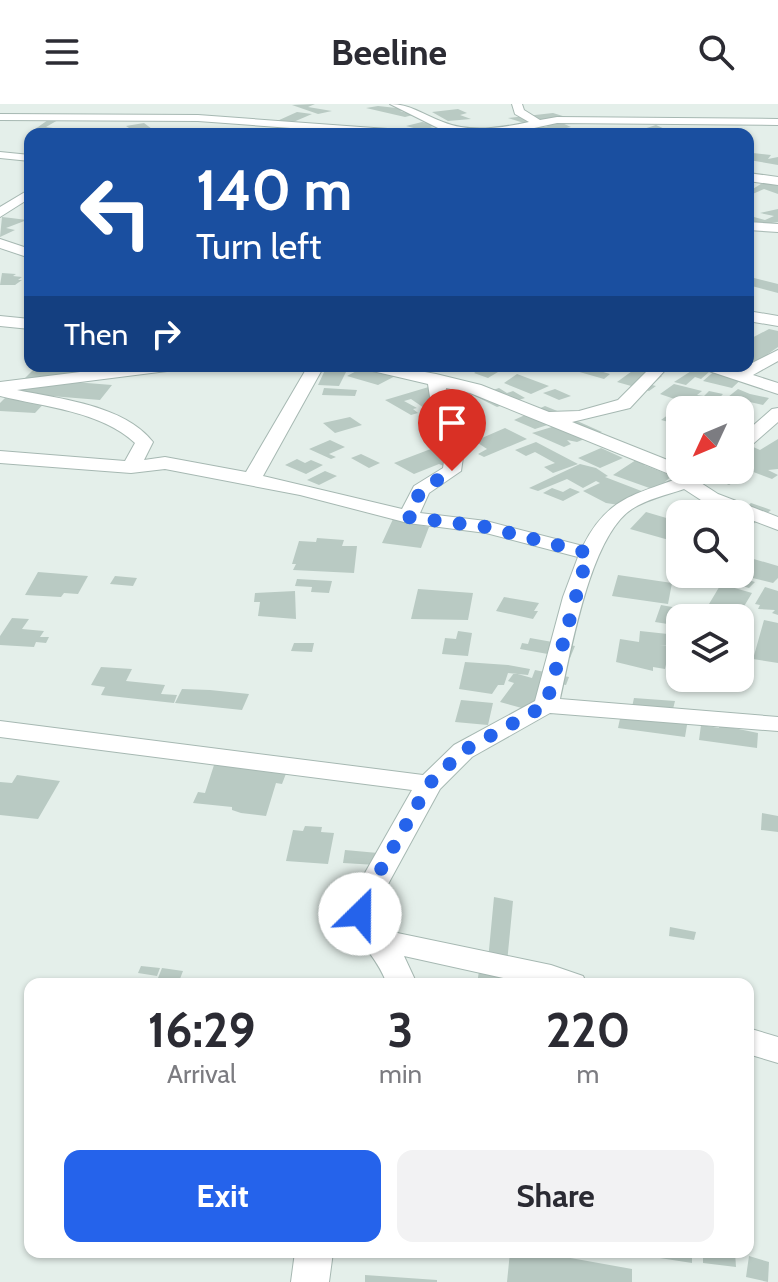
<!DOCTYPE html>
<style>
body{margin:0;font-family:Cabin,sans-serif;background:#f2f2f3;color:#2b2b33;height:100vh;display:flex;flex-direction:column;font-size:30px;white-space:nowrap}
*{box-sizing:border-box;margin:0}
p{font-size:26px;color:#7c7c81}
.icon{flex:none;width:44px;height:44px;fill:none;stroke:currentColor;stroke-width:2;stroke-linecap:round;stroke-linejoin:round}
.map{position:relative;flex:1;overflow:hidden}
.details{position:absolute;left:24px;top:874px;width:730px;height:280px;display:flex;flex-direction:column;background:#fff;border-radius:16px;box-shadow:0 2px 6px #0004}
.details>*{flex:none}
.guide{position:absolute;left:24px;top:24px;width:730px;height:244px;border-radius:16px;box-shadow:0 2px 6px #0004;background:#1a4fa0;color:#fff;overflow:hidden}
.needle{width:52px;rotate:226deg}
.fabs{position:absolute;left:666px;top:292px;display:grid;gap:16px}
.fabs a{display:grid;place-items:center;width:88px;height:88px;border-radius:16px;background:#fff;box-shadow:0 2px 6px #0004;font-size:40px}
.pin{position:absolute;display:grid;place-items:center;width:68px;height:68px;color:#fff;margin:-82px -34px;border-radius:50% 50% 50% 0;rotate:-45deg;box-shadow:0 0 8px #0007}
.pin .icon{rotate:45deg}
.me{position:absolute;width:88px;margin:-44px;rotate:23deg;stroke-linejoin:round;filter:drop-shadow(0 0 6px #0008)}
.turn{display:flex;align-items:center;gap:28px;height:168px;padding:0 40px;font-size:36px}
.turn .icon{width:104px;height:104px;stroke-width:2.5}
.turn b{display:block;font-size:56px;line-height:68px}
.then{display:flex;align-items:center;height:76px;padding:0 40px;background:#0003;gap:16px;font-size:30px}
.eta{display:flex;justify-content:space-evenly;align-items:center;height:136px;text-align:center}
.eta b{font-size:48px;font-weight:700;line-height:56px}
.primary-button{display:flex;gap:16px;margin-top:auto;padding:16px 40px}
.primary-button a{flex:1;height:92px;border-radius:16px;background:#2563eb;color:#fff;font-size:32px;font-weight:700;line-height:92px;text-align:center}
.primary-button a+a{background:#f2f2f3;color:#2b2b33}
header{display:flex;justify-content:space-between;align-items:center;height:104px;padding:0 40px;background:#fff;font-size:36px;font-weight:700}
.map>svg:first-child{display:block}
.building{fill:#b9cac3}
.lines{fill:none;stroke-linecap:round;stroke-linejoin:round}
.minor-casing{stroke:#a6b8b2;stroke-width:2}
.minor{fill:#fff;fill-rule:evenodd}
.route{stroke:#2563eb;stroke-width:14;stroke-dasharray:0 25.2}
</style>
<header><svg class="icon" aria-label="menu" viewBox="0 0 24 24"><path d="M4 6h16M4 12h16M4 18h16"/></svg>Beeline<svg class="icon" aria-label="search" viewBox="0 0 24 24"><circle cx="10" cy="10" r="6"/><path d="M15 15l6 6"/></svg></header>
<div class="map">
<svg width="778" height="1178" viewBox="0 0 778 1178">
<rect width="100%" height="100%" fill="#e4efea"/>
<path class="building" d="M315,0l-7,3 24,4 -14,3 -26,-9z
M378,2l28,3 -6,2 13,4 -8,2 -39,-9z
M458,5l9,4 -7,2 11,4 -23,2 -16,-9z
M297,8l15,2 -21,9 -14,-2z
M553,9l13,4 -21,4 -12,-4v4l-9,2 -16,-5z
M48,16h10l-12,7 7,1 -4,3h12l-3,3h-16l1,-4 -15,4z
M422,18l15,3 -7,2 10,2 -11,3 -23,-6z
M144,19l12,9 -18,2 -12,-8z
M546,19h16l9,4 -28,6 -15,-6h20l-8,-3z
M656,21l11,5h11l-7,2 3,2h-37l5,-2 -5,-1z
M753,49l18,2 -3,4 10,-2v8l-29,-5z
M764,78l14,1v11l-14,-5 -16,7v-4z
M778,105v13l-13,2 -17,-4 6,-3 11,3 9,-4 -14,-3z
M2,113l9,1 16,2 -21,8 9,2 -15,7z
M2,169l14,1 -3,2 9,1 -4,3h4l-7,5h-15z
M750,173l28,7v9l-30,-8z
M769,225l9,2v16l-10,7 7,2 -14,9 -13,-4v-21z
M366,262h19l18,6 -25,13 -31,-9z
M484,262h24l-20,12 -14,-5z
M583,262l27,8 -6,5 -28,-8z
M639,262l6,2 -5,3 22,5 -10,9 4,1 -7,5 -32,-9z
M699,262h17l-15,13 -6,-2 -9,8 -12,-3z
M36,263l44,3 -7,8 -11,3 50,4 -12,15 -49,-4 -16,17 -35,-2v-8z
M326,264l21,2 -8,16 -21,-1z
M718,264l29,6 -15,14 -29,-7z
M517,270l32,12 -18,8 -27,-11z
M674,280l28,7 -5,4 7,1 5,-5 14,3 -12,13 -13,-3 3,-4 -9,-2 -6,5 -26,-9z
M432,282l10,5 6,-1 14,11 -35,9 -16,-11 -7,2 13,7 -4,1 5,4 -7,2 -26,-15z
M324,284l33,2 -2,6 -33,-1z
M499,284l8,5 6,-2 12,7 -28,9 -22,-11z
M555,285l16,7 -12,4 -16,-7z
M738,285l12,5 19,4 -6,7 -35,-8z
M457,300l21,12 -46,16 -8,-5 23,-7 -15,-8z
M545,302l27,11 -37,12 -21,-9z
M680,302l7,3 -7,1v15l-19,-5z
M350,313l12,8 -27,8 -12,-10z
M575,316l27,12 -25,10 -10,-2 4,4 -7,3 -32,-14z
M505,324l22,11 -43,18 -6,-3 9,-5 -12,-8z
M778,335v30l-10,1 10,5 -6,4 -32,-12v-14l11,-7 9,4z
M330,336l15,7 -16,7 7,3 -5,2 -22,-10z
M536,338l42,22 -25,9 -9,-6 11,-4 -20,-11 -9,4 -11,-6z
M436,343l20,10 -12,9 -5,-2 -25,10 -20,-11z
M601,344l22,10 -23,10 -22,-10z
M361,350l19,9 -11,5 -18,-10z
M639,354l15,1 -10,6 28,11 -17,14 -42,-15z
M297,355l8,4 6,-3 12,5 -17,9 -21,-9z
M580,360l16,4 12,8 -3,1 39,15 -25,13 -13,-2 -23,-12 17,-8 -4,-2 -13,7 -16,-9 -29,12 -9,-3z
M732,366l15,4 -18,11 -14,-6z
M325,367l12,5 -18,9 -12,-5z
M552,384l11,4 7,-4 10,4 -17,9 -20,-8z
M733,398l13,5 5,-4 20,7 -25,20 -6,-2v-14l-22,-1z
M646,408l34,10v16l-4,4 -46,-13z
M393,415l36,8 -8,21 -39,-5z
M317,434l27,2 -2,6h15l-3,27 -61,-3 3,-6h-4l7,-23 17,1z
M740,451l38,11v12l-5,5 -33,-8z
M38,468l50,4 -10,18 -14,-1 -3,4 -36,-2z
M725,470h3l27,8 -6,6 -29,-9z
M618,471l54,8 -4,21 -56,-8z
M115,472l22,2 -4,8 -23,-2z
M297,475l35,2 -3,12 -18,-1 1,-5 -17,-1z
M721,480l31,9 -12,20 -31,-9z
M765,483l13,4v24l-6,-2 3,-3 -17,-1 2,-4 -5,-1z
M418,485l55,4 -5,27 -57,-1z
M295,487l1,28 -38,-3 2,-14h-6l1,-9z
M504,493l35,6 -5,8h4l-5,8 -37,-8z
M661,501l39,7 -1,6h-19v8l-25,-4z
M12,514l17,1 -7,10 22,2 -4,6h9l-3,6 -10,-1 -2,5 -34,-2v-9z
M764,516l14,3v40l-25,-4z
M458,527l14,2 -4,23 -26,-2 3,-16 11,1z
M640,527l37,4 -1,11 -16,-1 16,2 -1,14 -8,-1 -2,9 -12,-2v4l-37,-9 4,-23 19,3z
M530,534l45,8 -5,12 -50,-9 2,-6 6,1z
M740,535l10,2 -6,33h-4z
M294,539h20l-2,9 -21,-1z
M465,558l43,3 22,4 -2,6 -20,-2 -4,12h-6l-6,9 -33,-5z
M101,563l31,2 -6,12 39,4 -4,9 16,1 -3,8 -73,-8 4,-8 -14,-2z
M535,566l34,7 -3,8 -25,-5 21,6 -33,24 -29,-8 14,-19 -6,-2 6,-8 18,5z
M182,585l28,1 39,4 -7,16 -67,-7z
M634,594l41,3 -3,12 16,6 -3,18 -67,-9 5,-23 9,2z
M461,596l32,3 -5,22 -33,-3z
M701,621l18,3v-3l39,8 -1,15 -58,-8z
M214,661l38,4 35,2 -5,13 -6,-1 -10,33 -25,-3 -9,-3v-3l-39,-4 5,-11 7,1z
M17,671l43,6 -22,38 -38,-4v-33l12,1z
M762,709l16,3v16l-17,-2z
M305,722l17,1 -1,5 13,1 -6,31 -42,-3 7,-31 10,1z
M345,746l33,3 -1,12 -34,-2z
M494,793l19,4 -7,72 -19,-2z
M670,823l26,5 -2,8 -25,-4z
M141,862l19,2 -3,8 -19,-3z
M162,864l21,3 -5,13 -22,-1z
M479,867l29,4 -2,9h-29z
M510,1148h27l95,17v13h-125z
M634,1148h58v11l-58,-9z
M703,1148h32l1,15 -33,-4z
M749,1152l20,6 -1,20 -22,-5z
M365,1171l72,5v2h-72z"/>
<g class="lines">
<defs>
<path id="minor" d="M390,0c20,0 34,11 53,18 27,11 58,6 86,0l-14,-8 -3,-10h10l2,6 16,10 17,-3 221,2v6l-221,-2 -50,11 -60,-3 -2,3h-10l3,-6z
M0,10l198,1 217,16 5,3h-49l-173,-13 -198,-1z
M0,48l30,3v6l-30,-3z
M748,69l30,4v8l-30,-4z
M30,85v9l-30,19v-10z
M748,118l30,2v8l-30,-2z
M0,135l30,10v9l-30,-10z
M748,207l30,5v10l-30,-5z
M0,212l30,3v10l-30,-3z
M778,246v11l-25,14 25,8v11l-75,-25 -2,-3h24l13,4z
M128,262h47l-8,5 -150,19c43,9 107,15 136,52l-9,18 21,-3 81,15 62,-106h16l-61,110 139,33 12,-23 29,-18 8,-51 -21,-20 -2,-13 -64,-15 -2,-3h30l44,8 45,11 68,27 30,-1 39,-11 34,-34h17l-39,42 -58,14 108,43v5h37l-16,13 17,11 60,23v13l-74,-28 -20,-13c-17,6 -37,10 -52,20 -42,27 -61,142 -72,190l218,18v14l-228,-18 -78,44 -32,32 -65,119 8,22 168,35 32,11 4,8h-57l-126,-28 13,28h-30c-10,-29 -34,-45 -42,-76l67,-118 -412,-53v-16l423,54 31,-30 81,-44 28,-104 15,-40 -92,-24 -78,-10 -108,-28 -135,-26 -34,4 -131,-10v-12l125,10 10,-18c-34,-32 -91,-36 -135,-47v-14zM446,284l24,5 209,85c-45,17 -72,20 -96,68l-97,-25 -66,-8 9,-20 32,-22 8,-55 -22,-21z
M778,304v14l-32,28 -6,1v-14l32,-28z
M748,924l30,9v26l-30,-9z
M295,1148h38l-4,30h-38z"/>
</defs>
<use href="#minor" class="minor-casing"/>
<use href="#minor" class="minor"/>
</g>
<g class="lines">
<path class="route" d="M360,810l2,-11 67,-119 34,-33 83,-46 42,-152 -102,-26 -78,-10 13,-27 31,-19"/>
</g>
</svg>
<div class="fabs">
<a><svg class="needle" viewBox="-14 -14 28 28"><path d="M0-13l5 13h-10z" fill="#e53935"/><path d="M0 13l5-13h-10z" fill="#7c7c81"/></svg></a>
<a><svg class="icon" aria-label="search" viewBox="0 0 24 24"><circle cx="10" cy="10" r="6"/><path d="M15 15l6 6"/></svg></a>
<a><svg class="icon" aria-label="layers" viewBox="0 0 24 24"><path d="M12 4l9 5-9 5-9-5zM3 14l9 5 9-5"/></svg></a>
</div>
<div class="pin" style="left:452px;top:367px;background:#d93025"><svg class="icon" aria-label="arrive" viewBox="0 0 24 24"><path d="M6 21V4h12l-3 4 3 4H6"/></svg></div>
<svg class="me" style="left:360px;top:810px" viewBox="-20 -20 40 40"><circle r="19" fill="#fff"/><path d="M0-13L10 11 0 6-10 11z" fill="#2563eb"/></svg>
<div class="guide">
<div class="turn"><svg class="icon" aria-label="left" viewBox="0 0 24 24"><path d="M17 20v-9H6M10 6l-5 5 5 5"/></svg><div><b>140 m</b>Turn left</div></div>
<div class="then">Then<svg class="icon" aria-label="right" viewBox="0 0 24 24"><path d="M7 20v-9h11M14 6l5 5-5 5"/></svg></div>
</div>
<section class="details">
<div class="eta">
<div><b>16:29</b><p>Arrival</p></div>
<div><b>3</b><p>min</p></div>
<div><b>220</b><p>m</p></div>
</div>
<div class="primary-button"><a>Exit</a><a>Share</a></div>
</section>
</div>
